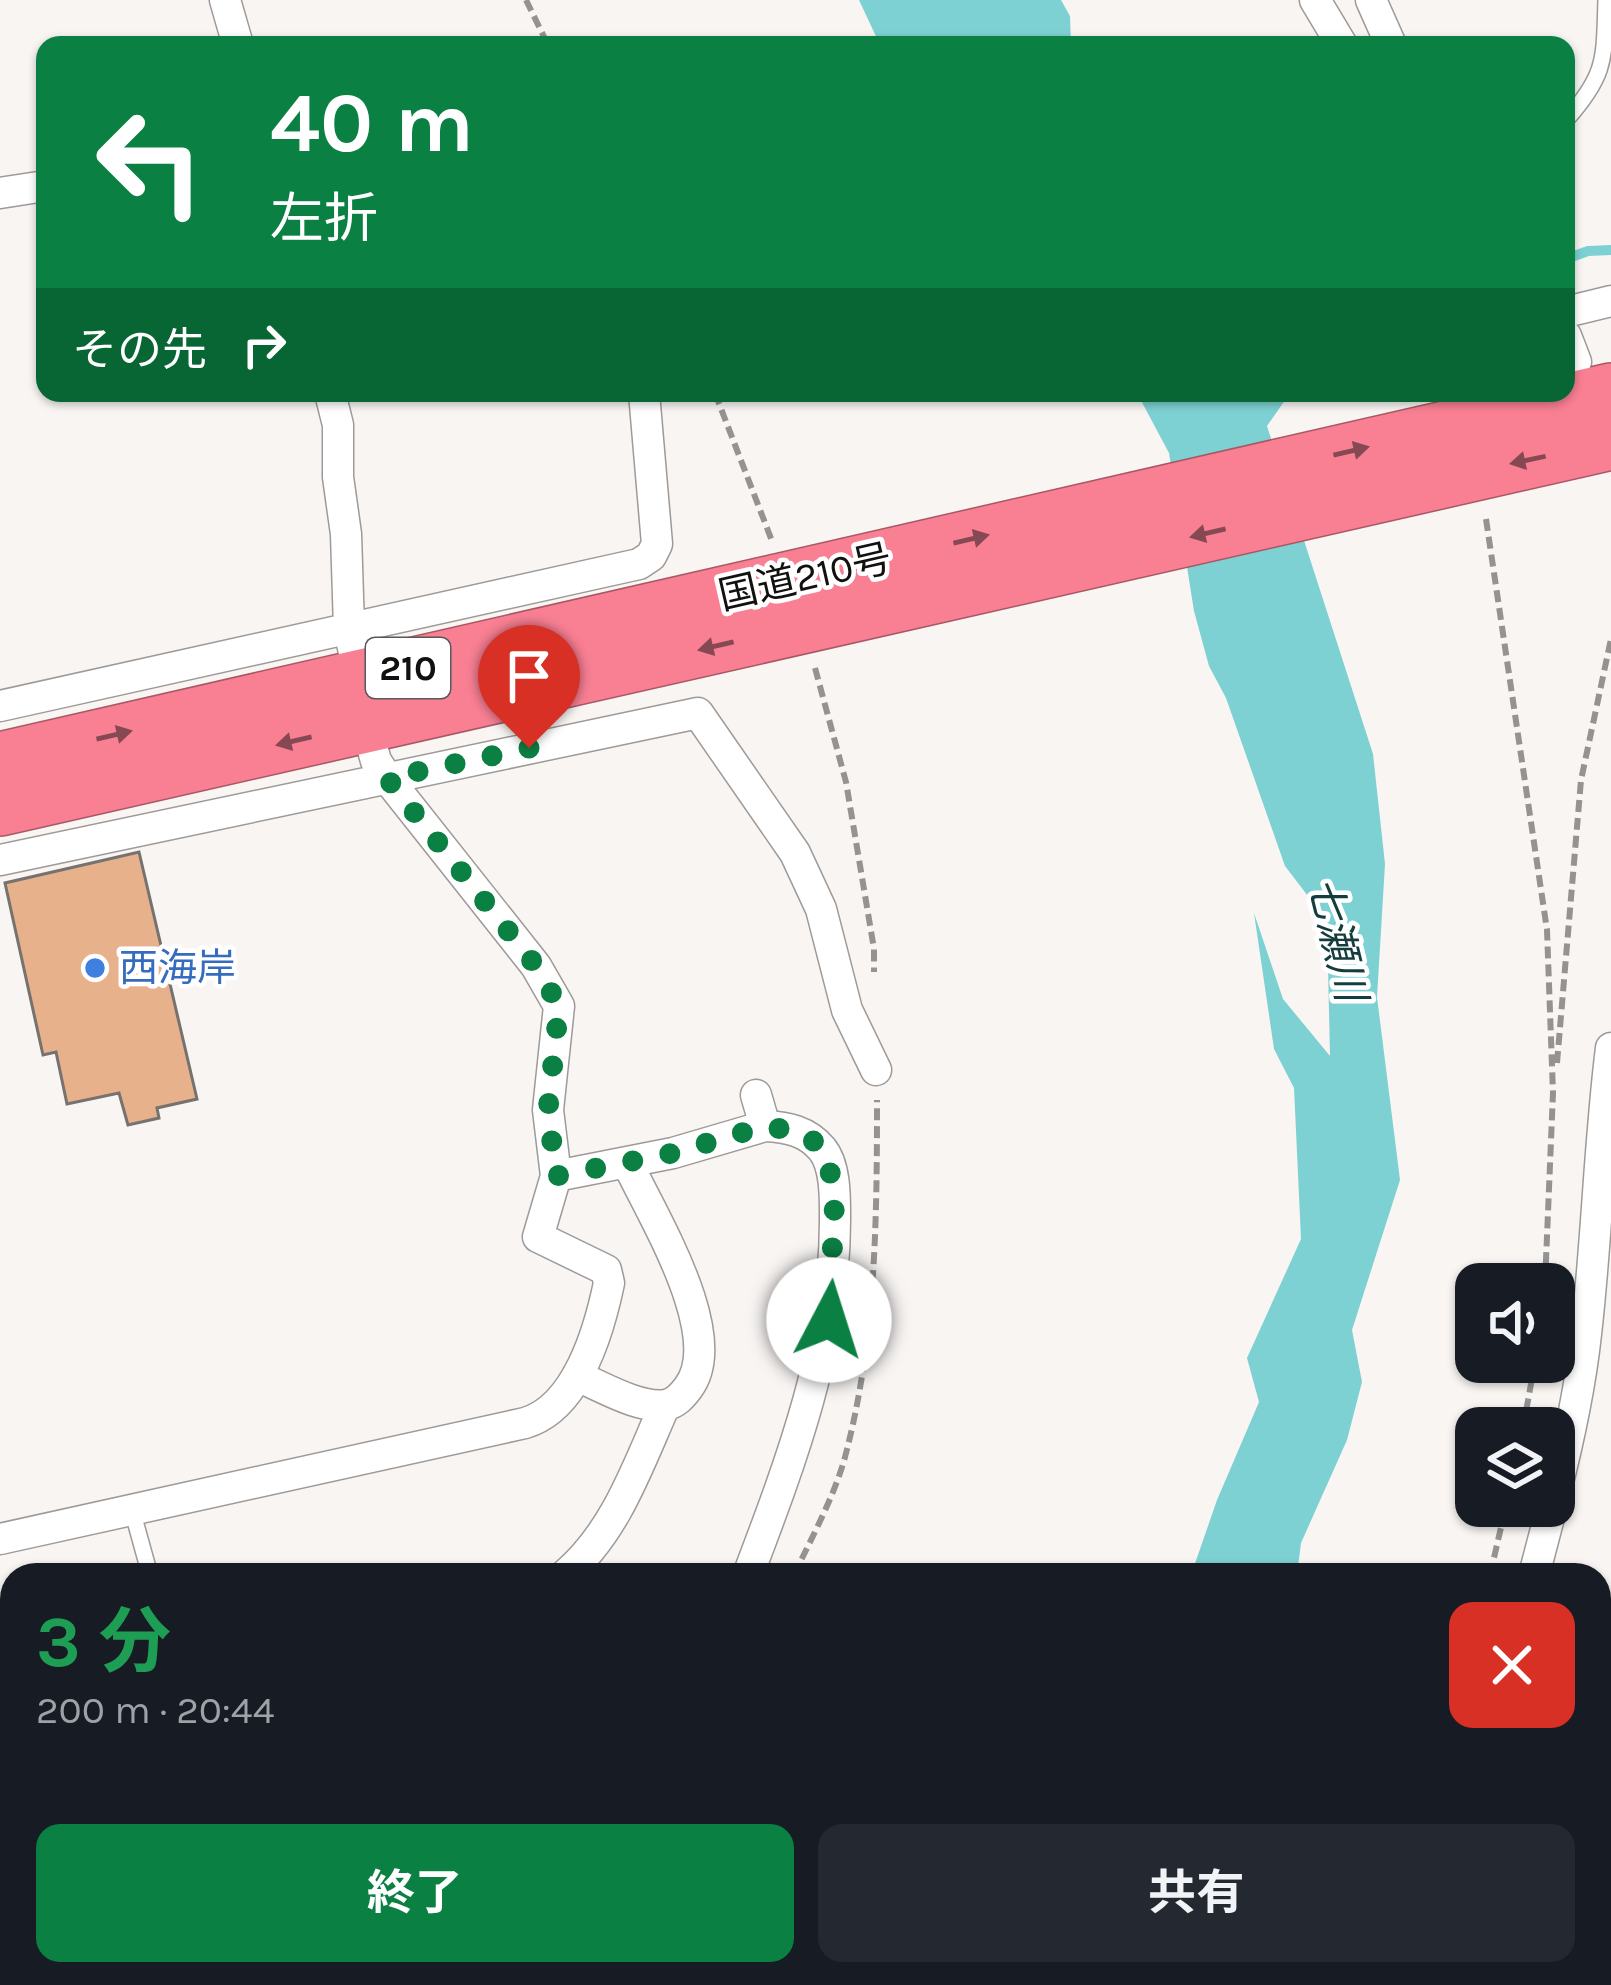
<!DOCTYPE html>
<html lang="ja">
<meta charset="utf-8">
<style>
body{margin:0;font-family:Karla,"Noto Sans JP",sans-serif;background:#242831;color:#f1f3f6;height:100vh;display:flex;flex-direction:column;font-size:45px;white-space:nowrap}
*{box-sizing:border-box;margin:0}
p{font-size:39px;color:#9ea1a6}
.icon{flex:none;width:66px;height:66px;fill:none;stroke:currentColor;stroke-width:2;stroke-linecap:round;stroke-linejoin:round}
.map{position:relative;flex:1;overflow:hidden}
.drawer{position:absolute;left:0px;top:1563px;width:1611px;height:423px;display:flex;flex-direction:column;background:#171b24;border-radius:36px 36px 0 0;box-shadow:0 3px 9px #0004}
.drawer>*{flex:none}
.hud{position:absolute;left:36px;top:36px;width:1539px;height:366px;border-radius:24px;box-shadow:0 3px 9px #0004;background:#0b8043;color:#fff;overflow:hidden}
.fabs{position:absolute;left:1455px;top:1263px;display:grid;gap:24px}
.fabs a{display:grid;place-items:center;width:120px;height:120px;border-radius:24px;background:#171b24;box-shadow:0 3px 9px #0004;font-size:60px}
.pin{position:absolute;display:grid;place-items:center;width:102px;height:102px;color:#fff;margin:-123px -51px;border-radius:50% 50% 50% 0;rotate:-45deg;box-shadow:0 0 12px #0007}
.pin .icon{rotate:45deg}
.me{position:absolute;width:132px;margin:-66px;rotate:5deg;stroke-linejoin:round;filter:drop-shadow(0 0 9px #0008)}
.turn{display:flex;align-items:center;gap:42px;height:252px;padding:0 36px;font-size:54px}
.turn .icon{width:156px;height:156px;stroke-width:2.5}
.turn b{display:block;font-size:84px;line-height:102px}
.then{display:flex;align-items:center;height:114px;padding:0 36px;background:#0003;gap:24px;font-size:45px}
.round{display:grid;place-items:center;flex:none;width:126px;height:126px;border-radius:24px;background:#242831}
.headline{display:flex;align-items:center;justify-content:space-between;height:204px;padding:0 36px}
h1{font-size:72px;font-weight:700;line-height:90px;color:#1e9e55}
.primary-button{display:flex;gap:24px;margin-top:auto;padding:24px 36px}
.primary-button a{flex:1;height:138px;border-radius:24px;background:#0b8043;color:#fff;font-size:48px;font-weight:700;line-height:138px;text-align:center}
.primary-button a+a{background:#242831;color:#f1f3f6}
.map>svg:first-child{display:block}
.water{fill:#7dd1d3}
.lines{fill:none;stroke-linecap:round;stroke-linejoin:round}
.stream{stroke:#7dd1d3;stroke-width:10}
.building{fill:#e7b18b;stroke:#757270;stroke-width:3}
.lane-casing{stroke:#9e9a98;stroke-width:18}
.street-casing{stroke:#9e9a98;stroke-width:33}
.highway-casing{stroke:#a85865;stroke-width:60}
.path{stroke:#959391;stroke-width:6;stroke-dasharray:12 6;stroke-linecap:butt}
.lane{stroke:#fff;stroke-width:15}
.street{stroke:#fff;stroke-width:30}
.highway{stroke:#f97f93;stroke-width:57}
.oneway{fill:#864852}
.route{stroke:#0b8043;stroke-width:21;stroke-dasharray:0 37.8}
.shop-dot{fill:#3f7fe0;stroke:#fff;stroke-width:4.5}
.labels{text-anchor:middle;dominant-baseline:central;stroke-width:9;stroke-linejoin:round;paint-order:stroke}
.shield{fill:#fff;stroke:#595858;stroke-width:3}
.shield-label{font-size:36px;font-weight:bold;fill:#121110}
.street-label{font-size:39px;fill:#121110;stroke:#fff}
.shop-label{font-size:39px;fill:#366cbe;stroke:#fff;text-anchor:start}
.water-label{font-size:42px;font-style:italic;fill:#153d3e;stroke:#fff}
</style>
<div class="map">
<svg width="1611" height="1985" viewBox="0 0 1611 1985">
<rect width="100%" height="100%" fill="#f8f5f3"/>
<path class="water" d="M859,0h202l9,16 1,29h-191z
M1137,393h153l-23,33 106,328 12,110 -8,133 23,183 -48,150 10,52 -15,58 -46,103 -4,32h-106l26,-75 42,-98 -12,-44 54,-119 -7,-151 -20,-39 -20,-136 29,86 47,57 -3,-135 -42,-55 -59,-168 -17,-32 -15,-55 -25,-158z"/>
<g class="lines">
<path class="stream" d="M1566,259l22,-8 23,-1"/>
</g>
<path class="building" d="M139,852l58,247 -40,9 2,10 -31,7 -9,-32 -52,11 -11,-52 -13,3 -38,-172z"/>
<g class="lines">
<defs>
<path id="lane" d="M1566,120c41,-46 38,-61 40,-120
M132,1510l18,65
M0,1836l12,-1"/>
<path id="street" d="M225,0l13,45
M1315,0l27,45
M1371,0l20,45
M0,193l45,-7
M1566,312l45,-11
M1566,336l10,26
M330,393l8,32v52l8,57 3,94 10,50
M0,706l639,-142 12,-8 6,-12 -13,-151
M0,860l698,-147 97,140 26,56 26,101 29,60
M556,1176l117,-23 92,-27 -9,-31
M577,1376c24,10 62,33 89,29 10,-2 16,-9 22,-17 40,-52 -37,-174 -61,-226
M1554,1498c14,-54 26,-108 32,-164 11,-95 13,-190 25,-286
M0,1539l525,-116c52,-15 74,-92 84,-140l-3,-13 -68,-33 18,-61 -8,-66 11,-104 -23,-40 -149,-188 -11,-17 -10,-36
M565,1575c51,-43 73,-110 100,-170
M748,1575c44,-116 87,-229 87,-355 0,-21 1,-54 -13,-71 -15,-18 -35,-22 -57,-23
M1534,1575l18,-69
M153,1985l26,-11
M436,1985l18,-11
M1386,1985l5,-11"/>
<path id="highway" d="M0,761l1611,-369
M0,807l1611,-366"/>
</defs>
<use href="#lane" class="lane-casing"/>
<use href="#street" class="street-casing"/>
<use href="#highway" class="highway-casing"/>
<path class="path" d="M526,0l22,45
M715,393l57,148
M1486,519l61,411 6,163 -8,191
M815,668l31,114 28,167v23
M1557,1063l24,-283 30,-141
M1523,1428l12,-66
M794,1575c18,-38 40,-78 51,-118 31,-116 32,-238 32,-357
M1490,1575l16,-69
M508,1985l13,-11
M1340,1985l5,-11"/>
<use href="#lane" class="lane"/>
<use href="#street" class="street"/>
<use href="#highway" class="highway"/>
</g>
<defs><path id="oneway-solid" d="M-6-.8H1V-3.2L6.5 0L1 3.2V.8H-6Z" transform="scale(3)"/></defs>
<g class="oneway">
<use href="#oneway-solid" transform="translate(1351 451) rotate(-13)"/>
<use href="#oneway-solid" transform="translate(1528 460) rotate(168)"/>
<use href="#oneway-solid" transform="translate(1208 533) rotate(167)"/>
<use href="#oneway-solid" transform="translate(971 539) rotate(-13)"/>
<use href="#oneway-solid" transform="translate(716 646) rotate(167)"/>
<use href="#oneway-solid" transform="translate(114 735) rotate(-13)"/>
<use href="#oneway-solid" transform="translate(294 741) rotate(167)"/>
</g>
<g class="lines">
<path class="route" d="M529,748l-142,30 149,188 23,40 -11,104 8,66 117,-23 92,-27 39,7 21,18 10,42 -6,127"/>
</g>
<circle class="shop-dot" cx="95" cy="968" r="12"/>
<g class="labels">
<rect class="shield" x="366" y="638" width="84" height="60" rx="9"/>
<g class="shield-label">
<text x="408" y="668">210</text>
</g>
<g class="street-label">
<text transform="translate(805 577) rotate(-13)">国道210号</text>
</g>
<g class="shop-label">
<text x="119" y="968">西海岸</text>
</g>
<g class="water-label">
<text transform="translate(1337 939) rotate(76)">七瀬川</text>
</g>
</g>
</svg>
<div class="fabs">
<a><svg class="icon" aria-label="sound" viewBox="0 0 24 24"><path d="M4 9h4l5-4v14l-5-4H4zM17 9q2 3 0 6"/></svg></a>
<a><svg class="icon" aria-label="layers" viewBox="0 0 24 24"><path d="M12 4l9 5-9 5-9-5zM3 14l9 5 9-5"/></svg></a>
</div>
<div class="pin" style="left:529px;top:748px;background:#d93025"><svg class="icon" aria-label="arrive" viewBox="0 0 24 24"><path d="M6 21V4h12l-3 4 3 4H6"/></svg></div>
<svg class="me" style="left:829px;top:1320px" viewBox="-20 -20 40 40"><circle r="19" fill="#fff"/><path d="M0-13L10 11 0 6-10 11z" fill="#0b8043"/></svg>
<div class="hud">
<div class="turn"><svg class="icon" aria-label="left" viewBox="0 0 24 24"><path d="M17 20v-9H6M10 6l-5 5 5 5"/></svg><div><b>40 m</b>左折</div></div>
<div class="then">その先<svg class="icon" aria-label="right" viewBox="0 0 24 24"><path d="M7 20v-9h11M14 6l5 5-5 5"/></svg></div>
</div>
<section class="drawer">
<div class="headline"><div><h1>3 分</h1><p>200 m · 20:44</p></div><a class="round" style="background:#d93025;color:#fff"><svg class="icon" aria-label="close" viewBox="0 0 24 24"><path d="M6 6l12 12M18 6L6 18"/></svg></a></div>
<div class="primary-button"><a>終了</a><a>共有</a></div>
</section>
</div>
